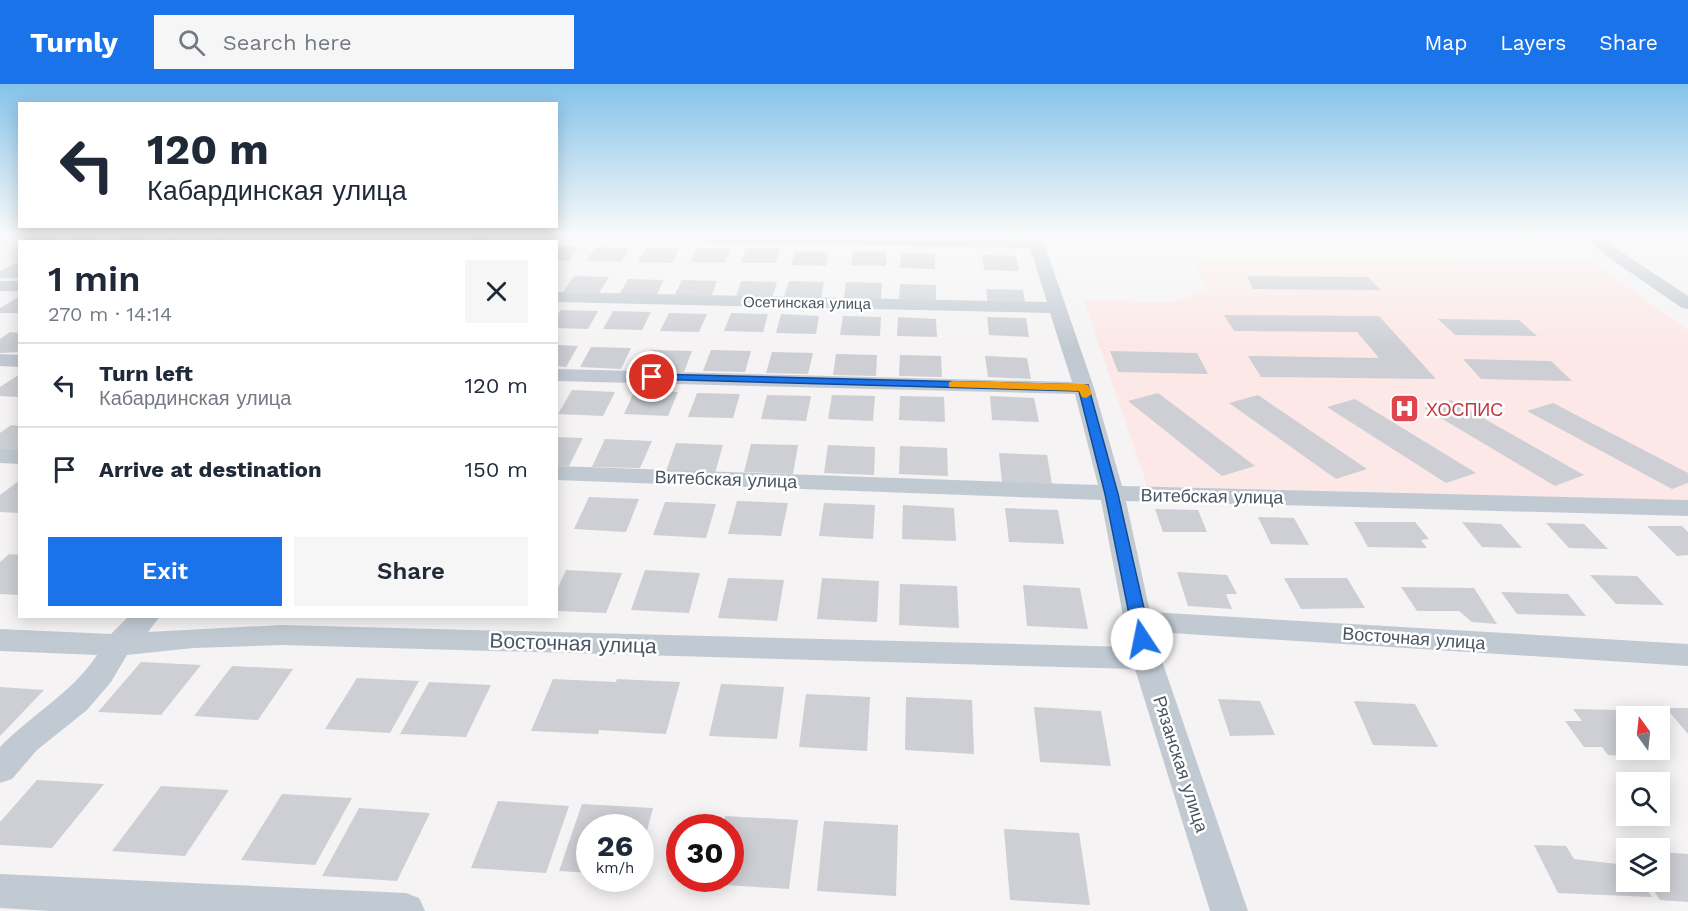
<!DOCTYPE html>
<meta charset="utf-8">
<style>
body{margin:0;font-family:"Work Sans",sans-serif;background:#f6f6f7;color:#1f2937;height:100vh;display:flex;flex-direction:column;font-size:22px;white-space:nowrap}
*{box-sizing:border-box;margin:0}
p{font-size:20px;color:#747a83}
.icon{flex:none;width:33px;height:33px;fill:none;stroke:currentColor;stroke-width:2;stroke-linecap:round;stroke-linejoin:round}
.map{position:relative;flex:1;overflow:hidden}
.sheet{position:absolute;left:18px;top:156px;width:540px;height:378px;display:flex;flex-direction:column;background:#fff;border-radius:0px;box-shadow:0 3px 15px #0003}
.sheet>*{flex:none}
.top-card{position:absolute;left:18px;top:18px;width:540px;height:126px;border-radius:0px;box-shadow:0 3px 15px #0003;background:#fff;color:#1f2937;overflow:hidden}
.needle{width:39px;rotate:345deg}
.fabs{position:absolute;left:1616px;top:622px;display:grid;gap:12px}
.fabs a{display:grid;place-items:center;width:54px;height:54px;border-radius:0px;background:#fff;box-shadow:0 3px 15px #0003;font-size:30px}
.speed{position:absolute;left:576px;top:730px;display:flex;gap:12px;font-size:30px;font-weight:700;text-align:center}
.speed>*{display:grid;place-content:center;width:78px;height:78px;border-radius:50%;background:#fff;box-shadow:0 3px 15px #0003;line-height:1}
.speed small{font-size:15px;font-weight:400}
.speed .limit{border:9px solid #d22;background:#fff;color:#111}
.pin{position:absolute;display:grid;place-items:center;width:51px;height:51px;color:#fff;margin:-26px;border:3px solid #fff;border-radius:50%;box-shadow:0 2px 6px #0007}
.me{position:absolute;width:66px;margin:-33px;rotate:349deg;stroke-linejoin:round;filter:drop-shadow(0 0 4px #0008)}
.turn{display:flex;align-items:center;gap:21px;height:126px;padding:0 30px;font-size:27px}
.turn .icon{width:78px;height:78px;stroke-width:2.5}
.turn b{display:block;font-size:42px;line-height:51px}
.round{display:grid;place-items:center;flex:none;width:63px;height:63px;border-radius:0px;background:#f6f6f7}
.summary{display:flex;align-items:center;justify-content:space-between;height:102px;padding:0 30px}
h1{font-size:36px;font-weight:600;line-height:45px}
.cta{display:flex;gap:12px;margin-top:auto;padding:12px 30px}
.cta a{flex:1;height:69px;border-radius:0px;background:#1a73e8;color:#fff;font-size:24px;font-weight:600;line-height:69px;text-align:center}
.cta a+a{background:#f6f6f7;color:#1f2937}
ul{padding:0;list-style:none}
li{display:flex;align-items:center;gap:18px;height:84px;padding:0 30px;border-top:2px solid #e0e1e3}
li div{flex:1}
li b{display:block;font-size:22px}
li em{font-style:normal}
header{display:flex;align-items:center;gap:36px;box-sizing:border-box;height:84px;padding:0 30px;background:#1a73e8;color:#fff}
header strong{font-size:28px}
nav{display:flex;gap:33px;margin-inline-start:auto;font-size:21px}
.search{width:420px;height:54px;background:#f6f6f7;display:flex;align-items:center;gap:15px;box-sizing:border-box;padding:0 21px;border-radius:0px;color:#747a83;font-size:22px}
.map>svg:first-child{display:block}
.medical{fill:#fce8e6}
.building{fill:#cdcfd5}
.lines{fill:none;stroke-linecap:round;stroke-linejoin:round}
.minor{fill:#c1cad2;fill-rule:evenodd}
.route{fill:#1a73e8;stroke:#114b97;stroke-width:1.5}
.slow{fill:#f59e0b}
.labels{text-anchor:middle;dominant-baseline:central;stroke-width:5;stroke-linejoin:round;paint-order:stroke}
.far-street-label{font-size:15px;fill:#4a5661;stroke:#fff}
.health-label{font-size:18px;fill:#be3a42;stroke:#fff;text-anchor:start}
.street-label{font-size:18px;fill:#4a5661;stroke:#fff}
.near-street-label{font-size:21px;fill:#4a5661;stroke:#fff}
</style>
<header>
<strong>Turnly</strong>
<div class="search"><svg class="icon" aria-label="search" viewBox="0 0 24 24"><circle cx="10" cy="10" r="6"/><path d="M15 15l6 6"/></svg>Search here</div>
<nav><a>Map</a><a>Layers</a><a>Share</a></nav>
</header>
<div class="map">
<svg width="1688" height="827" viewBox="0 0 1688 827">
<rect width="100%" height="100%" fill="#f5f3f3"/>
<path class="medical" d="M1194,175l397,2 97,69v171l-540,-13 -64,-188 90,2 33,-12z"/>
<path class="building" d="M34,150l31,1 -12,7h-33z
M72,152l31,1 -8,5h-33z
M119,152l32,1 -7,5h-33z
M166,154l32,1 -4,3h-33z
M217,154l31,1 -3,3h-33z
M556,162l23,1 -10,14 -13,-1z
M596,163l33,1 -8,14 -35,-1z
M646,164l33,1 -7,14 -34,-1z
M697,164l34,1 -6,14 -34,-1z
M746,164l34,1 -4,14h-35z
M795,167l33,1 -2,14 -35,-1z
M853,167l34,1 -1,14 -35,-1z
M901,169l34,1v15l-35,-1z
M982,171l34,1 3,15 -35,-1z
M16,179h4v15h-20v-7z
M574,192l35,1 -10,16 -36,-1z
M1247,192l121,1 13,13 -128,-1z
M628,195l36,1 -8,16 -37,-1z
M682,196l35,1 -6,16 -37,-1z
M741,197l36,1 -5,16 -36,-1z
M789,197l35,1 -3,17 -37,-2z
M846,198l36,1 -1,17 -37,-2z
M900,200l36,1v17l-37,-1z
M986,205l37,1 3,17 -38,-2z
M20,212v17h-20v-5z
M561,226l37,1 -10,18 -32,-1v-12z
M613,227l38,1 -9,18 -39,-1z
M669,229l38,1 -8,18 -39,-1z
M731,229l37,1 -5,18 -39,-1z
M781,230l38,2 -3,18 -40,-1z
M1224,231l155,1 57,63 -175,-2 -13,-21 131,2 -22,-26 -123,-1z
M843,232l38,1 -1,19 -40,-1z
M898,233l38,2 1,18 -40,-1z
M987,233l39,1 3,19 -40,-2z
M1438,235l81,1 18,16 -82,-1z
M10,248l10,1v19l-20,1v-14z
M556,261l22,1 -12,21 -10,-1z
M591,263l40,1 -10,21 -41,-2z
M652,266l40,1 -8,21 -42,-1z
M711,266l40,1 -6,21 -42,-1z
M1110,267l87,2 11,21 -90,-2z
M772,268l41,1 -5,21 -42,-1z
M836,270l41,1 -1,21 -43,-1z
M900,271l41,1 1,21 -43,-1z
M985,272l42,2 4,21 -43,-2z
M1463,275l88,2 21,20 -91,-2z
M20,290v23l-20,-1v-9z
M572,306l43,2 -12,24 -45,-2z
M635,306l43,2 -10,24 -44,-2z
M697,309l43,1 -7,24 -45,-1z
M1158,309l97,73 -33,10 -94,-75z
M767,311l44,1 -5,25 -45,-2z
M832,311l43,1 -2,25 -45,-2z
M1258,311l109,74 -31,10 -107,-76z
M900,312l44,1 1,25 -46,-2z
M990,312l44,2 5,24 -47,-2z
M1355,315l121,74 -30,10 -119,-76z
M1451,316l133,75 -29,11 -131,-78z
M1553,319l135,70v10l-16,6 -145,-78z
M11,341l9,1v28l-20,-1v-20z
M556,353l27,1 -14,28h-13z
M605,355l47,2 -12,27 -48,-1z
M676,359l47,2 -8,28 -49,-2z
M751,360l47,1 -5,29 -49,-2z
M828,361l47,2 -1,28 -50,-2z
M900,362l47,2 1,28 -49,-2z
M999,369l48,2 5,29 -50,-2z
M20,396v33l-20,-1v-17z
M589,413l50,2 -13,33 -52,-3z
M737,417l51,2 -7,33 -53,-2z
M665,418l51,2 -10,34 -53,-3z
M824,419l51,2 -2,34 -54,-3z
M903,421l51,3 2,33 -54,-2z
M1005,424l53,2 6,34 -55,-2z
M1155,425l43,1 9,22h-44z
M1258,433l36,1 15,27 -38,-1z
M1354,438h61l14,17 -8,1 6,8 -59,-1z
M1462,438l39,2 21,24 -40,-1z
M1546,439l38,1 24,25 -39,-1z
M1647,442h35l6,6v23l-11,1z
M9,470l11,1v40l-20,-1v-32z
M566,486l56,3 -16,40 -50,-2v-19z
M645,486l55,3 -11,40 -58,-3z
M1177,488l50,3 10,19h-11l6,15 -44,-3z
M1590,491l47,1 27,29 -48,-1z
M728,494l56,2 -7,41 -59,-3z
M822,494l57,3 -2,41 -60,-3z
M1284,494h63l18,30 -64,1z
M900,500l57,2 2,42 -60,-3z
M1023,501l57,3 8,41 -61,-3z
M1401,503l73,1 23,36 -25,-2 -13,-11h-42z
M1501,508l67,2 18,22 -69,-2z
M141,578l60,3 -40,50 -63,-3z
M232,582l61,3 -35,51 -64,-4z
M357,594l62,3 -29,52 -65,-4z
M553,595l63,3 1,-3 63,3 -14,52 -67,-4 -1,4 -67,-3z
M429,598l62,3 -25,52 -66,-3z
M721,600l63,3 -7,52 -68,-3z
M0,603l44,3 -44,46z
M806,610l64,3 -3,54 -68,-4z
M906,613l66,3 2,54 -69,-4z
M1218,615l42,2 15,34 -45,1z
M1354,617l61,3 23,43 -65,-2z
M1034,623l67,4 10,55 -71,-4z
M1666,624h22v26z
M1573,625l46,1 7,10v30h22l5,8 -45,-3 -6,-8h-18l-19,-26h17z
M37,696l67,4 -52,64 -52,-3v-23z
M161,702l68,4 -44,66 -73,-5z
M282,710l70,4 -37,67 -74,-5z
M498,717l71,5 -23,67 -75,-5z
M582,720l71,4 -12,45 -1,-25h-50v45l-31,-2z
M359,724l71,5 -33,68 -75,-5z
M725,732l73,4 -9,69 -77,-5 1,-5h17v-51h-8z
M824,737l74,4 -2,71 -79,-5z
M1004,745l75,4 11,72 -80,-5z
M1534,761l32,1 8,13 52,6v17h15l11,15 -94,-4z
M1659,768l29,2v48l-28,-2 -12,-18h11z"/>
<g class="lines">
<path class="minor" d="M476,150h16l-6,8h-15z
M541,150h242l247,4 2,-4h14l-2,9 50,145 28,98 566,14v16l-562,-15 24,111 538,32v22l-533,-34 6,26 87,253h-38l-75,-242 -853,-24 -89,3 -66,7 -16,27 -24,28 -50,40 -25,29 -12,4v-36c31,-32 72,-54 97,-92l-97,-4v-22l111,5 18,-18h31l-12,16 134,-7 847,22 -28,-147 -545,-20v-14l542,19 -23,-91 -519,-13v-12l516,13 -22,-69 -494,-11v-10l491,10 -17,-54 -482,-9 -5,-2z
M1583,150h16l21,17 68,45v13l-6,-1 -74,-51z
M0,197h20v10h-20z
M0,270l20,1v12l-20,-1z
M0,365l20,1v14l-20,-1z
M0,790l406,19 13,5 6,13h-375l-50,-3z"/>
</g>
<linearGradient id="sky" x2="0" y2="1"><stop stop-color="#85c3ea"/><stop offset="0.57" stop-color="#fafafa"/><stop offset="1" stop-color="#fafafa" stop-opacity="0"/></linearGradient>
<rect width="1688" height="265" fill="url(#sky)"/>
<path class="route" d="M652,290l436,11 30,109 33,145 -3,5h-11l-3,-5 -29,-145 -26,-103 -431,-12 -1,-2z"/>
<path class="slow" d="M953,297l131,3 4,1 4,9 -6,4 -4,-1 -3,-6 -130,-4v-5z"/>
<defs>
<symbol id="hospital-square" viewBox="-11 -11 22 22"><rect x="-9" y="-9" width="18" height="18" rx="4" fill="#e0444e" stroke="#fff"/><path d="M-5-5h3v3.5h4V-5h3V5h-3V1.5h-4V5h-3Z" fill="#fff"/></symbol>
</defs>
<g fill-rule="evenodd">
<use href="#hospital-square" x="1388" y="308" width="33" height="33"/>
</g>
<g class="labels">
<g class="far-street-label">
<text transform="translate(807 219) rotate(1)">Осетинская улица</text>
</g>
<g class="health-label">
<text x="1426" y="325">ХОСПИС</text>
</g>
<g class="street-label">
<text transform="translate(726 395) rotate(2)">Витебская улица</text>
<text transform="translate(1212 412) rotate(1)">Витебская улица</text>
<text transform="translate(1414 554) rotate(4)">Восточная улица</text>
<text transform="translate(1181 680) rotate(72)">Рязанская улица</text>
</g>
<g class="near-street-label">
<text transform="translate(573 559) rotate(2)">Восточная улица</text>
</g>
</g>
</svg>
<div class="fabs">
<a><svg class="needle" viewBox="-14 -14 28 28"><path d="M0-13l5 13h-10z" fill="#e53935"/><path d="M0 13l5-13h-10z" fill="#747a83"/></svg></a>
<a><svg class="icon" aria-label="search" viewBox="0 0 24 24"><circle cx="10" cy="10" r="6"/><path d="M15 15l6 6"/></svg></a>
<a><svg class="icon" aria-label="layers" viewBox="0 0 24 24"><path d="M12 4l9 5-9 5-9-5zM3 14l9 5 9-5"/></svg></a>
</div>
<div class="speed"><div>26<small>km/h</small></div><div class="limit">30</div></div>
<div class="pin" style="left:652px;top:293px;background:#d93025"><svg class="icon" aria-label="arrive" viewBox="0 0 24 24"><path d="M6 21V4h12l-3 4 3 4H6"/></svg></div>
<svg class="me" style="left:1142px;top:555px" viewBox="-20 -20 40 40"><circle r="19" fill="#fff"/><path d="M0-13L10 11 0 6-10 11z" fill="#1a73e8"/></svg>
<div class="top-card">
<div class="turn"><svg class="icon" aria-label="left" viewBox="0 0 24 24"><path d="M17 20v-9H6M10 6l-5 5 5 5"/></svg><div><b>120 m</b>Кабардинская улица</div></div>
</div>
<section class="sheet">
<div class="summary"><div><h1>1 min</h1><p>270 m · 14:14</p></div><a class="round"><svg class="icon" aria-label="close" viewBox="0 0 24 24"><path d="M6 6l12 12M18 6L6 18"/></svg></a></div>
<ul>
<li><svg class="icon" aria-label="left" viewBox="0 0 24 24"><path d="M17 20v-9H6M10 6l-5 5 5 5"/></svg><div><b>Turn left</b><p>Кабардинская улица</p></div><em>120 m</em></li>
<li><svg class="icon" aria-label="arrive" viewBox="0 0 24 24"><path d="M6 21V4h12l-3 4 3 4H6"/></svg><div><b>Arrive at destination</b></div><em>150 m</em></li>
</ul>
<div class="cta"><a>Exit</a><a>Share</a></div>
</section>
</div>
